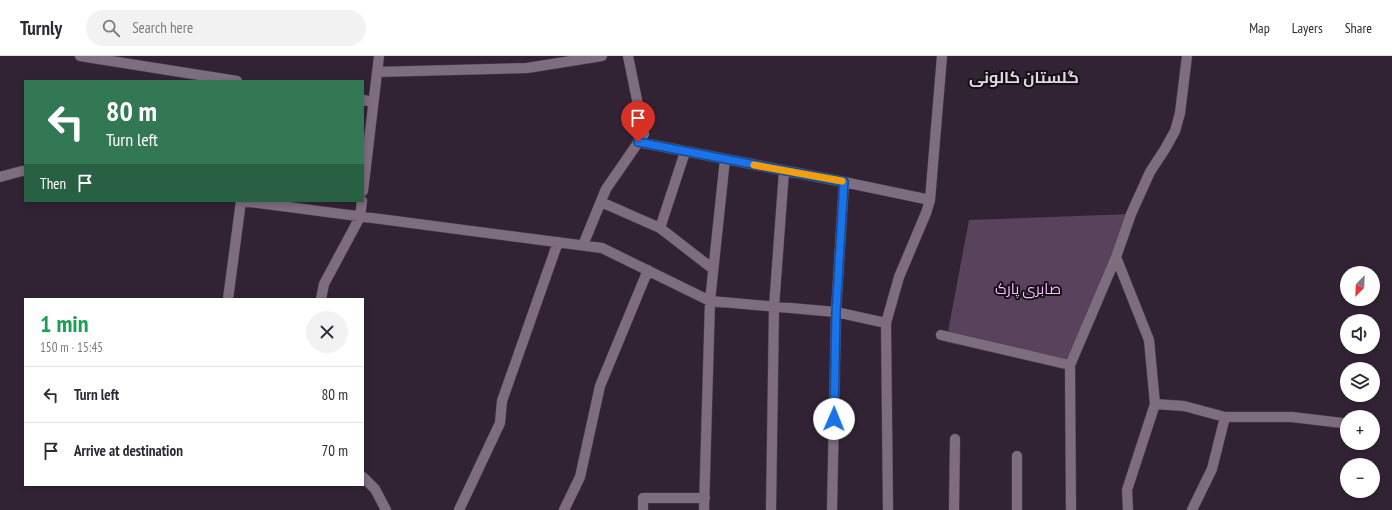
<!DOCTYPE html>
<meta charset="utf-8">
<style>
body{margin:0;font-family:"PT Sans Narrow",Cairo,sans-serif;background:#f2f2f3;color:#2b2b33;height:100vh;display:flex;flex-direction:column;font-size:15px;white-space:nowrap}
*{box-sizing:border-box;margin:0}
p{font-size:13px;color:#7c7c81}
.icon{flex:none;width:22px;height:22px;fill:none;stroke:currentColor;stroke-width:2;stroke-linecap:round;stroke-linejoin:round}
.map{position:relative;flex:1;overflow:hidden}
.panel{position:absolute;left:24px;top:242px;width:340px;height:188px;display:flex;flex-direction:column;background:#fff;border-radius:0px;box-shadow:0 2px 6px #0003}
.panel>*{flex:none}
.hud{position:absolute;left:24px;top:24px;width:340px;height:122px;border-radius:0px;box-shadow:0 2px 6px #0003;background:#337855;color:#fff;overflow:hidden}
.needle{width:26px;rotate:203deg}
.buttons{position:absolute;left:1340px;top:210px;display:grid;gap:8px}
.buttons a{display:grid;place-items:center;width:40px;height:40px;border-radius:50%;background:#fff;box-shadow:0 2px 6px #0003;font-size:20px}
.pin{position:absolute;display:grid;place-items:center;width:34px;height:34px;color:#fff;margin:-41px -17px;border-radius:50% 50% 50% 0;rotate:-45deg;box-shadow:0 0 4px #0007}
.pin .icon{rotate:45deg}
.me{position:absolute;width:44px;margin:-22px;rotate:1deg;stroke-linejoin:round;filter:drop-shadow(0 0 3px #0008)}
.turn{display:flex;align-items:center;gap:14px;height:84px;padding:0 16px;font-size:18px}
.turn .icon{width:52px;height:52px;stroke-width:2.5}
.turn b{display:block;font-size:28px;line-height:34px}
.then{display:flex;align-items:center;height:38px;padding:0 16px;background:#0003;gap:8px;font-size:15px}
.round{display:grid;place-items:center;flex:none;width:42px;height:42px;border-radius:21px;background:#f2f2f3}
.head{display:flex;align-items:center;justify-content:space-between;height:68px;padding:0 16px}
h1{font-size:24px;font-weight:700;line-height:30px;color:#1e9e55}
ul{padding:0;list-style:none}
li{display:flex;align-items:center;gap:12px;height:56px;padding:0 16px;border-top:1px solid #e1e1e2}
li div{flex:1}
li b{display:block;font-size:15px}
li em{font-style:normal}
header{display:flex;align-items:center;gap:24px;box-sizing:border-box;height:56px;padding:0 20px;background:#fff;border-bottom:1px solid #e1e1e2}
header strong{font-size:19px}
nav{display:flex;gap:22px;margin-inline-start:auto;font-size:14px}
.search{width:280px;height:36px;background:#f2f2f3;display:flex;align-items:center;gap:10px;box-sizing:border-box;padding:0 14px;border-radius:22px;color:#7c7c81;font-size:15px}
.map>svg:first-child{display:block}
.green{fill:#59425c}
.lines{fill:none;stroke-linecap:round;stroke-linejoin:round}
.minor-casing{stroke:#4d404f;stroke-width:11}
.minor{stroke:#7d6d7f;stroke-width:10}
.route-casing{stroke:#114b97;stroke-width:10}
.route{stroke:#1a73e8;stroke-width:7}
.slow{stroke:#f59e0b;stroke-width:7}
.labels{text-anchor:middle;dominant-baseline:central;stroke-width:4;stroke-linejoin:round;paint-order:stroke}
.park-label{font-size:15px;fill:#f6bffe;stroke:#150f16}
.neighbourhood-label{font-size:16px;font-weight:bold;fill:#e0d7e1;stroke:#150f16}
</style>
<header>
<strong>Turnly</strong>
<div class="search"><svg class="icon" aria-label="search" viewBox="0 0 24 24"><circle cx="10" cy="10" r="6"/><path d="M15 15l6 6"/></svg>Search here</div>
<nav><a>Map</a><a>Layers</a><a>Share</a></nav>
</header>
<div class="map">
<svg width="1392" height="454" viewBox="0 0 1392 454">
<rect width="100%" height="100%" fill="#312333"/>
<path class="green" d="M1131,158l-57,156 -128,-28 23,-122z"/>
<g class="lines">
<defs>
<path id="minor" d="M80,0l157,25
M377,16l150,-4 75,-12
M363,44l10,2
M638,86l206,40 86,18
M0,121l22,-6h3
M363,135l16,-135
M242,145l360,47 108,53 126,11 50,11
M601,146l59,26 53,41
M660,172l25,-76
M583,189l23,-56 38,-55 -16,-78
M1116,201l33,83 6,64 -28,86 1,20
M228,243l13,-98
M321,243l3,-15 36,-67 2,-16
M941,279l129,30
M1155,348l29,2 41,11h67l50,6
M1017,400v54
M363,421l12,12 11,21
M459,454l41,-87 2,-22 56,-159
M564,454l16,-33 20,-91 48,-116
M643,454v-12h62
M704,454l6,-209 15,-142
M771,454l3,-203 10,-136
M832,454l4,-198 8,-130
M888,454l-2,-187 13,-46 27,-64 4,-13 12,-144
M954,454l1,-71
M1071,454l-1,-145 46,-108 15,-43 19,-42 15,-23 10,-18 5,-18 7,-57
M1192,454l20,-41 13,-52"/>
</defs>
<use href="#minor" class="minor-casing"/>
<use href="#minor" class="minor"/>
</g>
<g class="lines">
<defs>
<path id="route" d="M638,86l206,40 -8,130 -2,107"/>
</defs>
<use href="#route" class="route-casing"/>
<use href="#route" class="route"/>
<path class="slow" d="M754,109l88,16"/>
</g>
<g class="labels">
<g class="park-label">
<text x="1028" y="232">صابری پارک</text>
</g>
<g class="neighbourhood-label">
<text x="1024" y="21">گلستان کالونی</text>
</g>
</g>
</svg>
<div class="buttons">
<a><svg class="needle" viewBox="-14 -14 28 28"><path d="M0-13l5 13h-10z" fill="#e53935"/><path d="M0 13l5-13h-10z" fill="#7c7c81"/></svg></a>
<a><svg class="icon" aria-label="sound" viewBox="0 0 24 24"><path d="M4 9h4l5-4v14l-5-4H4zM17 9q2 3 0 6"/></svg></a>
<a><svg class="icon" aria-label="layers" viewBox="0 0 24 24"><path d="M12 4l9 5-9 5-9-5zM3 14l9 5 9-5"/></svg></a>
<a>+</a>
<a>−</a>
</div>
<div class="pin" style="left:638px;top:86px;background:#d93025"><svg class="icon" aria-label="arrive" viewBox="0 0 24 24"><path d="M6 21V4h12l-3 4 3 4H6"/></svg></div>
<svg class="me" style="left:834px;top:363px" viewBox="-20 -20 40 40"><circle r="19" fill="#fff"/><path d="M0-13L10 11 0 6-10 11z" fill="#1a73e8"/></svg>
<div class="hud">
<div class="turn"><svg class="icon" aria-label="left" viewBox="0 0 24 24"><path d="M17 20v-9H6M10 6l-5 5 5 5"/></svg><div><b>80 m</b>Turn left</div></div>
<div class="then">Then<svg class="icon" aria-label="arrive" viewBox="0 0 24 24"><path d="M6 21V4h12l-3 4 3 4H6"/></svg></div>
</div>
<section class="panel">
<div class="head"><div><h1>1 min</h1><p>150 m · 15:45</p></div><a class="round"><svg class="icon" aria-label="close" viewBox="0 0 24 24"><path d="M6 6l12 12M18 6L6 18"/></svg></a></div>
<ul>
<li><svg class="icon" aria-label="left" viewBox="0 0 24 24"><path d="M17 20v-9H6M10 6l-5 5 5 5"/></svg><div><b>Turn left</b></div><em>80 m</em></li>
<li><svg class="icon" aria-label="arrive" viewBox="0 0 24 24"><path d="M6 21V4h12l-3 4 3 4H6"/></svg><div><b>Arrive at destination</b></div><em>70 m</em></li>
</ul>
</section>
</div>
